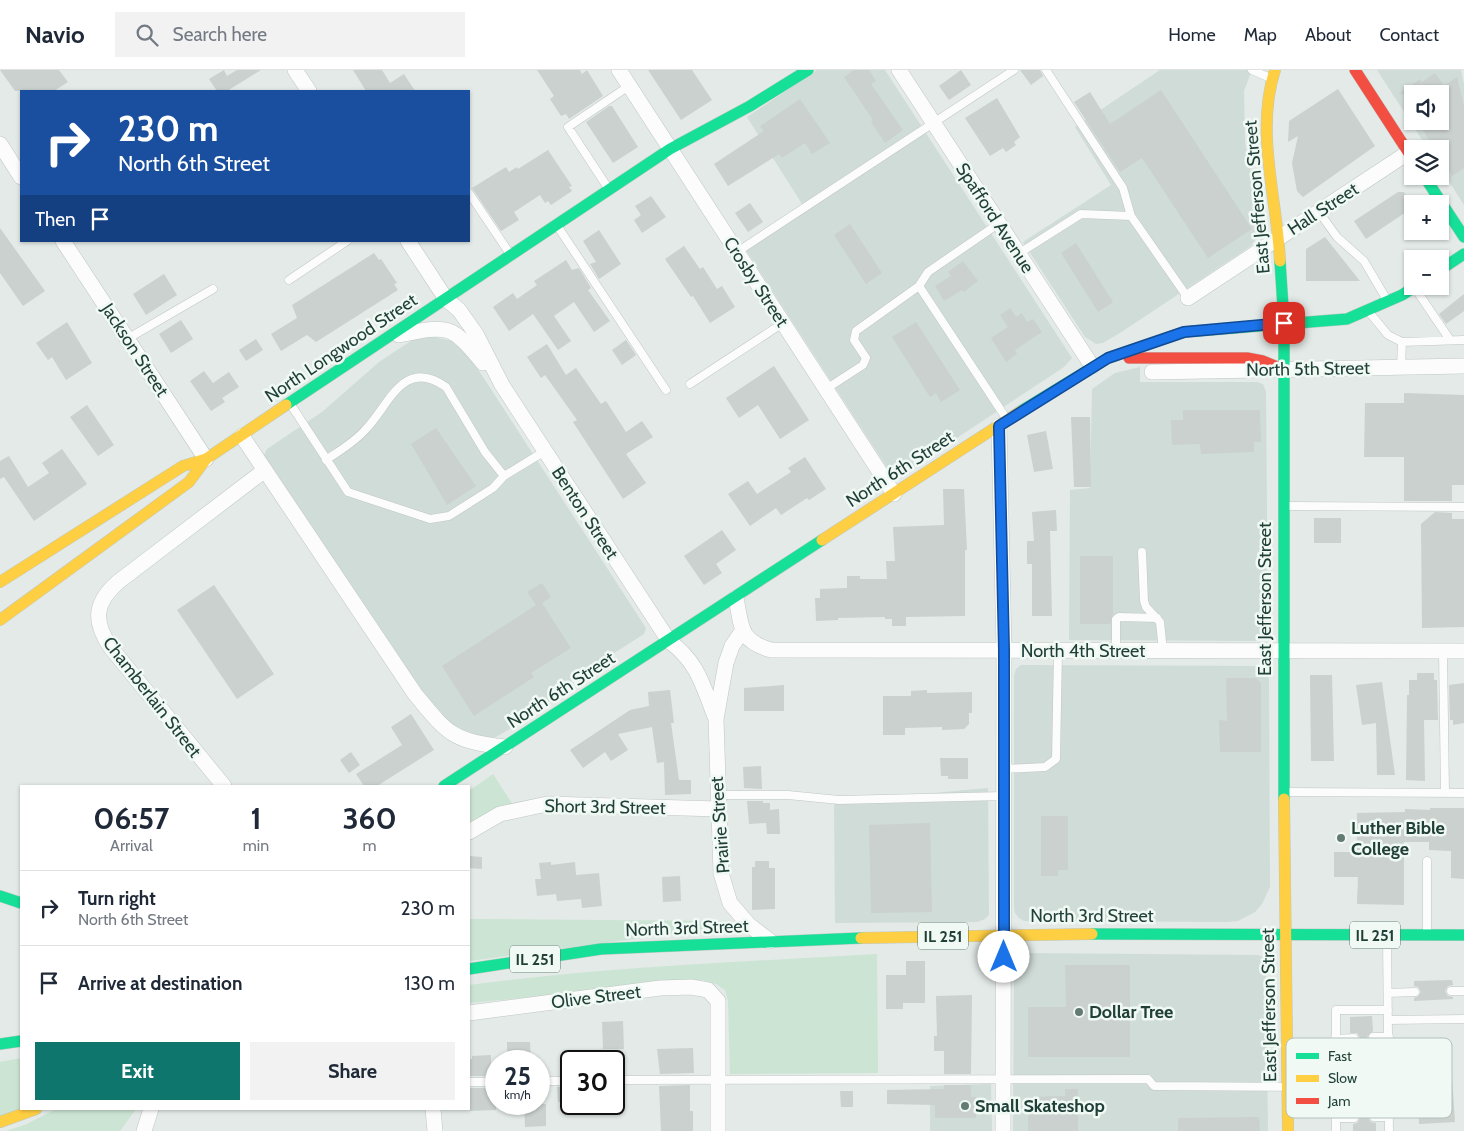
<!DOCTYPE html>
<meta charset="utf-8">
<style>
body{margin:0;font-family:Cabin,sans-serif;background:#f2f2f3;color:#1f2937;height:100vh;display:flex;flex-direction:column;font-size:19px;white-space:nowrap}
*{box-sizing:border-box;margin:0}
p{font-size:16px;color:#747a83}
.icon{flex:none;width:28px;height:28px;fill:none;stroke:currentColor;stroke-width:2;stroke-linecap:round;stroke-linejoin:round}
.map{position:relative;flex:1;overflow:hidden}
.side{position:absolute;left:20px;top:715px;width:450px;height:325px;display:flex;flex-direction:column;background:#fff;border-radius:0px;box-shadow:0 1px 4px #0004}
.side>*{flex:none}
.hud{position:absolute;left:20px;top:20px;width:450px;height:152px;border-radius:0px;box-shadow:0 1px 4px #0004;background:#1a4fa0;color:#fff;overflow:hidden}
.fabs{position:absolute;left:1404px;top:15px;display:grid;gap:10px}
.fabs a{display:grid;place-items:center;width:45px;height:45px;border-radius:0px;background:#fff;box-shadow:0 1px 4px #0004;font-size:25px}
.speed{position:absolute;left:485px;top:980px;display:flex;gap:10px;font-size:25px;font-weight:700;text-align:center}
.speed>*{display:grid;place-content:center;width:65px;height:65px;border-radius:50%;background:#fff;box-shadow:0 1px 4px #0004;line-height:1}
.speed small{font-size:12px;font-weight:400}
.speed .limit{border:2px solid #111;border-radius:8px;background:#fff;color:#111}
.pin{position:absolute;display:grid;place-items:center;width:42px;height:42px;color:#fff;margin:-21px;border-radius:10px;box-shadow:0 2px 8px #0006}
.me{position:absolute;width:55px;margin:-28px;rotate:0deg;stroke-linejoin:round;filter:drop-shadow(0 0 4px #0008)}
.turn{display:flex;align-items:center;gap:18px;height:105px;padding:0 15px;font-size:22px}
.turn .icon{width:65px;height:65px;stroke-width:2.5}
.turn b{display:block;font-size:35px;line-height:42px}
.then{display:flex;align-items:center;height:48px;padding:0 15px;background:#0003;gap:10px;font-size:19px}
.eta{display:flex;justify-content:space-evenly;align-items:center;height:85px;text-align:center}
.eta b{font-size:30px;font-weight:800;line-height:35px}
.cta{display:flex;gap:10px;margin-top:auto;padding:10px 15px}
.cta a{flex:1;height:58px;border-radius:0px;background:#0f766e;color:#fff;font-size:20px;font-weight:800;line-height:58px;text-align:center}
.cta a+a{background:#f2f2f3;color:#1f2937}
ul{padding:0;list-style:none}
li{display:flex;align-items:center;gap:15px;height:75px;padding:0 15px;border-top:1px solid #e0e1e3}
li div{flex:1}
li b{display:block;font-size:19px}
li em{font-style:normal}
header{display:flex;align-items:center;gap:30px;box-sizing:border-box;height:70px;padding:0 25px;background:#fff;border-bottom:1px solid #e0e1e3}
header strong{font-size:24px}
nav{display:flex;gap:28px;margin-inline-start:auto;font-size:18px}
.search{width:350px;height:45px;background:#f2f2f3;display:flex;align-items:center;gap:12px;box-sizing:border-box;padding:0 18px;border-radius:0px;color:#747a83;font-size:19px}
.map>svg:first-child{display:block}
.built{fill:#d0dcd7;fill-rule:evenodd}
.green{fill:#cbe4d3}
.building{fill:#cad1ce}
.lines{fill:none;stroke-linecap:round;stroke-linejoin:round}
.lane-casing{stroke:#c0c7c4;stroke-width:9}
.street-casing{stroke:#c0c7c4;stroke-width:16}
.fast-casing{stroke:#bec7c4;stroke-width:12}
.slow-casing{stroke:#bec7c4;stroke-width:12}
.jam-casing{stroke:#bec7c4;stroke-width:12}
.lane{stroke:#fbfcfb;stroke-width:8}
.street{stroke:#fbfcfb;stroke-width:15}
.fast{stroke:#16e098;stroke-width:11}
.slow{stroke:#ffcf43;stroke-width:11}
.jam{stroke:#f24e42;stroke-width:11}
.route-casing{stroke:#114b97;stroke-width:12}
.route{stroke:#1a73e8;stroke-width:9}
.poi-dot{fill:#647b75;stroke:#f1f9f5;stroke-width:2}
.labels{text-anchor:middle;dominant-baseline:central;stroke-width:5;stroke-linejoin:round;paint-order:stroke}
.shield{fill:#f1f9f5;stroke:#5e7770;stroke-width:1}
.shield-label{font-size:16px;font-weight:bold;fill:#1f3f37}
.street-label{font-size:18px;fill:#1f3f37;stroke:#f1f9f5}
.poi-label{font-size:18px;font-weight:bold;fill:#1f3f37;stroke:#f1f9f5;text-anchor:start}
.key{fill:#f1f9f5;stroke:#b2c1bc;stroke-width:1}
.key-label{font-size:14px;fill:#1f3f37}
</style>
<header>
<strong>Navio</strong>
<div class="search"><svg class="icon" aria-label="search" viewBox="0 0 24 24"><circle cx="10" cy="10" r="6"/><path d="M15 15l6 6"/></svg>Search here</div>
<nav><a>Home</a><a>Map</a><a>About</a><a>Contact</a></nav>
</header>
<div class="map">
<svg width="1464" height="1061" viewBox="0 0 1464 1061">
<rect width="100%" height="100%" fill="#e3eae7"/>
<path class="built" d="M817,0h68l187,288 -8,9 -160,106 -6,1h-6l-4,-5 -146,-225 60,-40 -55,-87z
M1160,0h92l-8,21 1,51 17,88 -11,16 -128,85 -20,12 -7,1 -11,-7 -62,-95 88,-57 -36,-58z
M1377,0h84l3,14v121l-24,-38v-18h-12zM1412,24h28v27h-28z
M429,266l23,5 20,19 174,268 -2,6 -66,42 -43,38 -39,23 -13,2 -44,-18 -173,-259 -2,-7 3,-6 55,-37 57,-50 35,-23z
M1140,297v15h117l6,2 3,8 2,236 -5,11 -8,2 -186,-1 1,-150 20,-2 2,-99 23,-16z
M1021,595l242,1 5,7 1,9 1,205 -8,17 -7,8 -17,9 -11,1 -203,-1 -5,-3 -4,-5 -1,-6v-231l2,-7z
M988,718l1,127 -4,4 -8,3 -142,1 -1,-121z
M1023,883l235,2 5,2 3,6 2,168h-255l1,-168z
M991,1014l1,47h-62v-45z"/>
<path class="green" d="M493,704l20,31 -44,17v-31z
M469,849l257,2 6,5 -263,35z
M877,884l1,119 -148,1 -2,-73 -3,-11 -9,-6 -13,-4 -234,23v-18c135,-18 272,-23 408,-31z
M21,988v51l-21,8v-55z
M56,1039h80l-16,22h-114l21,-7z"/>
<path class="building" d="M0,0h59l9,12 -14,9h-39z
M224,0l3,6 10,-6h24l-34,21h-10l-8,-12z
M353,0h29l8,13 14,-9 11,17h-49z
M537,0h43l2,4 5,-4 16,26 -34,23 -3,-5 -5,2 -11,-17 4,-3z
M648,0h44l20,30 -31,20z
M854,0h15l7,11 -5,3 32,46 -18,13 -14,-21 2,-2 -29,-43z
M961,0l10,15 -22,15 -10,-14z
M1020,0h20l3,6 -12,9z
M1435,3l9,13 13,-9 7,29v62l-12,8 -12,-19v-8h-5l-18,-28h23v-27h-42l22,-15 2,3z
M1338,19l37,57 -72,51 -6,-6 -5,-28 6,-27 -10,6 1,-21z
M1161,20l91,139 -44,29 -66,-100 -22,14 -46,-70 16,-10 20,32z
M997,28l23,39 -6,5 2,3 -10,7 -3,-4 -13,8 -25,-38z
M800,29l30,44 -18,11 -7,-11 -23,15 -3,-4 -51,32 -14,-22 50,-33 -4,-5z
M609,36h3l26,41 -25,16 -27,-41z
M548,80l24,36 -3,1 3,4 -21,14 -3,-4 -3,2 -5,-8 -26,17 5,8 -18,11 -29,-43 34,-21 3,5 8,-5 1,2z
M1398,122h6l8,16 -46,31 -12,-18z
M651,126l15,21 -24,16 -8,-13 7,-5 -6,-9z
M750,133l13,19 -15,10 -13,-19z
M850,154l32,49 -16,11 -32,-49z
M0,158l45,63 -22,15 -23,-33z
M599,160l22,34 -22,15 -9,-15 6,-2 -13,-21z
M1325,167l35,44h-54v-32z
M1076,173l37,59 -15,10 -37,-59z
M684,176l16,23 3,-2 14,22 5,-3 13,21 -25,16 -17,-27 -2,1 -26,-38z
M374,183l5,7 2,-1 16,24 -3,1 4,6 -82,52 -9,-7 -26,16 -10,-17 26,-16 -5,-13z
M566,190l6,10 7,-2 12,20 -3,2 22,31 -16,11 -20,-30 -20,14 17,25 -13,9 -25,-36 -24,17 -16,-24 20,-14 4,6 20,-14 -3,-4z
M963,191l15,20 -14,11 -2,-2 -18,11 -9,-15 16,-10 -3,-4z
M164,204l13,21 -31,20 -13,-21z
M1464,224v17l-18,13 -7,-10z
M1010,238l6,9 6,-4 5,9 6,-3 9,13 -27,18 2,4 -11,8 -15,-24 17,-11 -8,-12z
M181,250l12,19 -22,14 -12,-19z
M67,252l25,41 -26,17 -14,-23 -4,3 -12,-17z
M916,252l44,68 -19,12 -5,-9 -6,4 -38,-60z
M256,269l7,11 -17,11 -7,-11z
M626,270l10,15 -14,10 -10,-15z
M547,274l19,31 10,-7 25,36 5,-3 20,31 16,-11 11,16 -27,17 20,29 -23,16 -50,-77 4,-2 -32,-45 -4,3 -14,-21z
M774,296l35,54 -29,19 -22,-34 -19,13 -13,-20z
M204,301l9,12 16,-11 10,15 -17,11 3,4 -14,9 -21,-30z
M1404,323l60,2v90h-12v16h-48v-44h-40l1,-54h39z
M87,335l27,40 -16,11 -28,-39z
M1183,340h77l1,32h-7v10l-53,2 -1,-10 -28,1 -1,-25h12z
M1071,347h19l1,70h-17z
M436,358l40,58 -29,19 -36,-61z
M1046,361l7,38 -19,3 -7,-37z
M62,379l25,35 -53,37 -30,-44 -4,2v-18l9,-5 19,31 21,-14 -7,-10z
M805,387l21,32 -17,11 -2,-2 -26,17 -5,-7 -26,18 -22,-32 20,-13 9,13 34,-22 -3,-4z
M943,419h21l3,61h-2v66l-59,1v9h-14v-7h-7v-2l-47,1v2l-22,1 -1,-23h5v-9l27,-1v-12h13v3h27l-1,-18h9l-2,-34 51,-2z
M1056,440l1,21h-7l2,85h-20v-52h-5v-23h7l-2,-29z
M1435,442l17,1v6h12v108l-42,1 -1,-104z
M1314,448h27v25h-27z
M722,460l14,20 -20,14 6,9 -18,12 -20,-29z
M1080,486h33v58l-3,10h-30z
M542,513l9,14 -9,6 29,45 -40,25 3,4 -60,39 -32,-50 94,-61 -9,-13z
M214,515l60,89 -37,25 -60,-89z
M1417,603h17v7h3l1,40h-14l1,61 -19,-1 1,-85h2v-15h8z
M1310,605h22l2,86h-23z
M1226,608h30l5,5v69h-41l-1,-32 8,1z
M1382,612l1,8 12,85h-18l-1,-52 -14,2 -6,-40z
M1464,613v40l-11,2v-5h-3l-1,-35z
M784,615v26h-40v-23z
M670,620l4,33h-3l8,57h12v14l-26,1 -1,-33 -7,1 -5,-36 -34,7 10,16 -17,11 -6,-9 -22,16 -13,-18 60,-40 19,-4 -1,-14z
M927,620v3l45,-1v21h-3v11l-5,5 -22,1v-3l-37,1v7h-22v-39h28v-5z
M411,644l23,36 -57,36h-13l-8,-12 46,-29 -11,-18z
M351,682l9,13 -11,8 -9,-13z
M940,688h28v21h-20v-3h-7z
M761,696l1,23 -18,-1 -1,-21z
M747,731h16v2h7v7l9,-1 1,25h-13l-1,-11 -17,1z
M1430,738h34v71l-13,-1v-27l-22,-1v-8h-25v63l-47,-1 1,-27h-24v-25h23v-39l48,-1v-3l25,1z
M1041,746h27v54h-10v6h-17z
M930,753l2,89 -61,1 -2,-88z
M469,786l13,1v12l-13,-1z
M755,791h14v7h6v41l-23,1v-43h3z
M551,792v3l24,-3 1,13 23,-2 3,33 -20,2 -1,-9 -24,2 -1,-7 -19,2 -2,-17h6l-2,-16z
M680,806l1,25 -18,1 -1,-25z
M906,891h19v42h-22v6h-17v-34h20z
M1065,895h65v92h-102v-50h38z
M1452,910l1,5 -5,1 -3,5 3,5 5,1v2l-39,2v-3l4,-2 3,-4 -3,-5 -4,-1v-5z
M972,925l-1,79h-27v-23h-10v-15h3l-1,-40z
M1372,946l1,15 -6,6 6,6 1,10 -6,6 6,6v6l-5,3 -1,3 7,6v9l-5,2 -2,4 3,5 4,1 1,7 -5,1 -3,5 3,5 5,1v8h-23v-7l4,-1 3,-5 -3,-5 -4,-1 -1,-8 7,-6 -2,-3 -5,-3v-9l4,-2 3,-4 -3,-5 -5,-1v-6l5,-1 3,-5 -3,-5 -5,-1v-9l6,-1 3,-5 -3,-5h-7v-16z
M623,951l1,28h-21l-1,-27z
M507,972h23l1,19h-24z
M693,978l1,25 -34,1 -3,-25z
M1450,978l5,74 -36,2 -4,-74z
M491,985v21h-22v-17h3v-3z
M690,1015v26h3v20h-32l-2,-45z
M944,1015h27v12h5v21h-41v-13l-48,-1v-14l57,-1z
M557,1017h14v14l-13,1z
M469,1018h27v22l-27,1z
M1065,1019h13v42h-50v-34l37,-1z
M840,1021h13v16h-12z
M524,1034h22v22l-21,1z
M1259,1047l1,14h-82v-13z"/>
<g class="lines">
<defs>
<path id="lane" d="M1046,0l77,118 8,28
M1252,0l16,7
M608,118l-40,-61 61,-41
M469,123l41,61
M1319,142l18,25 27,24 23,39
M558,157l108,163
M737,182l277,-182
M1018,184l63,-40 50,2 57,82
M289,210l58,-39
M919,216l87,132
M1415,218l35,52
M1369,242l19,23 14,7
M127,269l86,-50
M1401,297l1,-25 62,-2
M690,314l93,-61
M826,319l37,-24 3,-7 -12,-18 2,-9 63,-45 9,-14 70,-48
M291,335l57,87 82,27 19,-3 44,-28 11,-12 41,-25
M326,390c13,-9 29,-18 40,-31 24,-25 37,-72 80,-42l39,65 19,24
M1287,436l177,1
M1142,482l2,49 2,6 14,15 3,29
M1116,581v-32l3,-2 38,1
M1443,581l2,142
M1003,699l42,-2 11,-8 2,-108
M1287,722l177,1
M717,725h71l51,5 164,-4
M1427,861v-70
M1387,869l2,192
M1451,921h13
M1388,923l27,-1
M1388,950l76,-1
M1373,967h16
M1335,969l19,-1
M1336,989h17
M1374,989h15
M1374,1007h15
M1336,1008l17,-1
M614,1010l534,-1 6,7 181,1
M539,1011h32
M469,1012h27
M1374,1028l15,-1
M1336,1029l17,-1
M1374,1047h15
M1336,1048h18
M1336,1061v-121h52"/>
<path id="street" d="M295,0l14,21
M619,0l275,424
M899,0l193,296
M0,74l21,33
M63,171l143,218
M408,171l38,58 13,11 17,24 26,51 167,256c30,22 34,46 47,78
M1188,228l221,-146
M399,265c49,-10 52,-11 84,28
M1152,302l312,-6
M999,356l5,224 -1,481
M242,366l173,258c33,40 37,47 90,53
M736,528c6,29 3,43 35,52l693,1
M743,560l-11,16 -6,17 -10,56 5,154 9,30 19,22 21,16
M224,716l-113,-138c-18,-26 -17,-45 7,-66l147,-112
M469,762l31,-18 47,-10 171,5
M469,943l191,-25 31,-1 17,3 10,11v130
M433,1039l2,22
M144,1061l7,-22"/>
<path id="fast" d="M1424,106l40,61
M1280,191l4,62v476
M1440,200l24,-16
M286,335l384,-256 80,-43 58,-36
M1021,341l87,-53 76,-26 163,-13 55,-24 14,-9
M444,716l378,-246
M0,826l21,7
M1092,864l372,1
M469,899l132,-20 260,-11
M0,974l21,-3"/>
<path id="slow" d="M1275,0c-20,61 2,128 5,191
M822,470l199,-129
M0,512l183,-116 23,-7 80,-54
M0,550l189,-138 17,-23
M1284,729l4,332
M861,868l231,-4
M0,1052l36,-13"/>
<path id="jam" d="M1355,0l57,88
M1129,288h118l16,3 22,9"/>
</defs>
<use href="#lane" class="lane-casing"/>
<use href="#street" class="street-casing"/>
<use href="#fast" class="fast-casing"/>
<use href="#slow" class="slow-casing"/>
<use href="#jam" class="jam-casing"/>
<use href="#lane" class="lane"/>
<use href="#street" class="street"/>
<use href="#fast" class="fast"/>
<use href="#slow" class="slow"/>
<use href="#jam" class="jam"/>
</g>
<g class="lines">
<defs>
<path id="route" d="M1004,887v-307l-5,-224 109,-68 76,-26 100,-9"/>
</defs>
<use href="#route" class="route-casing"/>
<use href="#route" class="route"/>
</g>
<g class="poi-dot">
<circle cx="1341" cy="768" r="5"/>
<circle cx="1079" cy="942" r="5"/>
<circle cx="965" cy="1036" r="5"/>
</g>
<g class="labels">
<g class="shield">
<rect x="1350" y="851.5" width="50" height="27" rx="4"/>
<rect x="918" y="852.5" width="50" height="27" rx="4"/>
<rect x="510" y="875.5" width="50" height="27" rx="4"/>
</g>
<g class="shield-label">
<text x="1375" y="865">IL 251</text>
<text x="943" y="866">IL 251</text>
<text x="535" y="889">IL 251</text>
</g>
<g class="street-label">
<text transform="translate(1257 127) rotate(-95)">East Jefferson Street</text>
<text transform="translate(1323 139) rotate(-33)">Hall Street</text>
<text transform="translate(995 148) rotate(57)">Spafford Avenue</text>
<text transform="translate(756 212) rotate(57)">Crosby Street</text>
<text transform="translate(341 278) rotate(-34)">North Longwood Street</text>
<text transform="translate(135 280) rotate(57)">Jackson Street</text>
<text transform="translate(1308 299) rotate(-1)">North 5th Street</text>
<text transform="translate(900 399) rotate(-33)">North 6th Street</text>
<text transform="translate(585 443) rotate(57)">Benton Street</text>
<text transform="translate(1265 529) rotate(-90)">East Jefferson Street</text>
<text x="1083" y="581">North 4th Street</text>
<text transform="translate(561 620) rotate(-33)">North 6th Street</text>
<text transform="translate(152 627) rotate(52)">Chamberlain Street</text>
<text transform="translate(605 737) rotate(1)">Short 3rd Street</text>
<text transform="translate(720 755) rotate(-94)">Prairie Street</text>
<text x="1092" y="846">North 3rd Street</text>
<text transform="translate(687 858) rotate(-2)">North 3rd Street</text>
<text transform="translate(596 927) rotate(-7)">Olive Street</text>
<text transform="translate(1269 935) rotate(-91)">East Jefferson Street</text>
</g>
<g class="poi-label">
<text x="1351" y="758">Luther Bible<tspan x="1351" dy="21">College</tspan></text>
<text x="1089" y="942">Dollar Tree</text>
<text x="975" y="1036">Small Skateshop</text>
</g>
</g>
<rect x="1286" y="968" width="166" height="80" rx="8" class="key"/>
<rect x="1296" y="983" width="23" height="6" fill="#16e098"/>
<rect x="1296" y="1005" width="23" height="7" fill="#ffcf43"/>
<rect x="1296" y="1028" width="23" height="6" fill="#f24e42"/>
<g class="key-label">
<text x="1328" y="991">Fast</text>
<text x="1328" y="1013">Slow</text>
<text x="1328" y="1036">Jam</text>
</g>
</svg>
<div class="fabs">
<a><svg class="icon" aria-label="sound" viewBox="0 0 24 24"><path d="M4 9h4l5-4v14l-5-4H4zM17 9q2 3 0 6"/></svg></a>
<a><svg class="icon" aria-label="layers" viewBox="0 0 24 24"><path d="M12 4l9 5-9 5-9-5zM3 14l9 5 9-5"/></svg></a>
<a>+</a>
<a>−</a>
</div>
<div class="speed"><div>25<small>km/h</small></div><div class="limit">30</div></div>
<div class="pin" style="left:1284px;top:253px;background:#d93025"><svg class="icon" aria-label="arrive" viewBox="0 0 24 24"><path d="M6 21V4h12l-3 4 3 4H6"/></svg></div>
<svg class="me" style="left:1004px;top:887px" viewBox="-20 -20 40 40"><circle r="19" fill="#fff"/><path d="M0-13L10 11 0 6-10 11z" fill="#1a73e8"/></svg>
<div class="hud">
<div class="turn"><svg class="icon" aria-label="right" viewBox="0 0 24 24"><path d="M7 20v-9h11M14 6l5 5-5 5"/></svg><div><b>230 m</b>North 6th Street</div></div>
<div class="then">Then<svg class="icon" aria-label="arrive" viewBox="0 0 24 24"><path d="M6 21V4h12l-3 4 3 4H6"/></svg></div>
</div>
<section class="side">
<div class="eta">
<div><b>06:57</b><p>Arrival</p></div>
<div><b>1</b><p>min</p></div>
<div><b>360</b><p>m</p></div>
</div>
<ul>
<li><svg class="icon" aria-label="right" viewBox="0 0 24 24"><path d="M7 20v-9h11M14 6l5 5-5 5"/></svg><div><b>Turn right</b><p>North 6th Street</p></div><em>230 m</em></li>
<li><svg class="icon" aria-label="arrive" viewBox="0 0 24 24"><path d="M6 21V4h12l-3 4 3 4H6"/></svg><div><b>Arrive at destination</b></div><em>130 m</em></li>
</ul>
<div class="cta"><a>Exit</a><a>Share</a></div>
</section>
</div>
